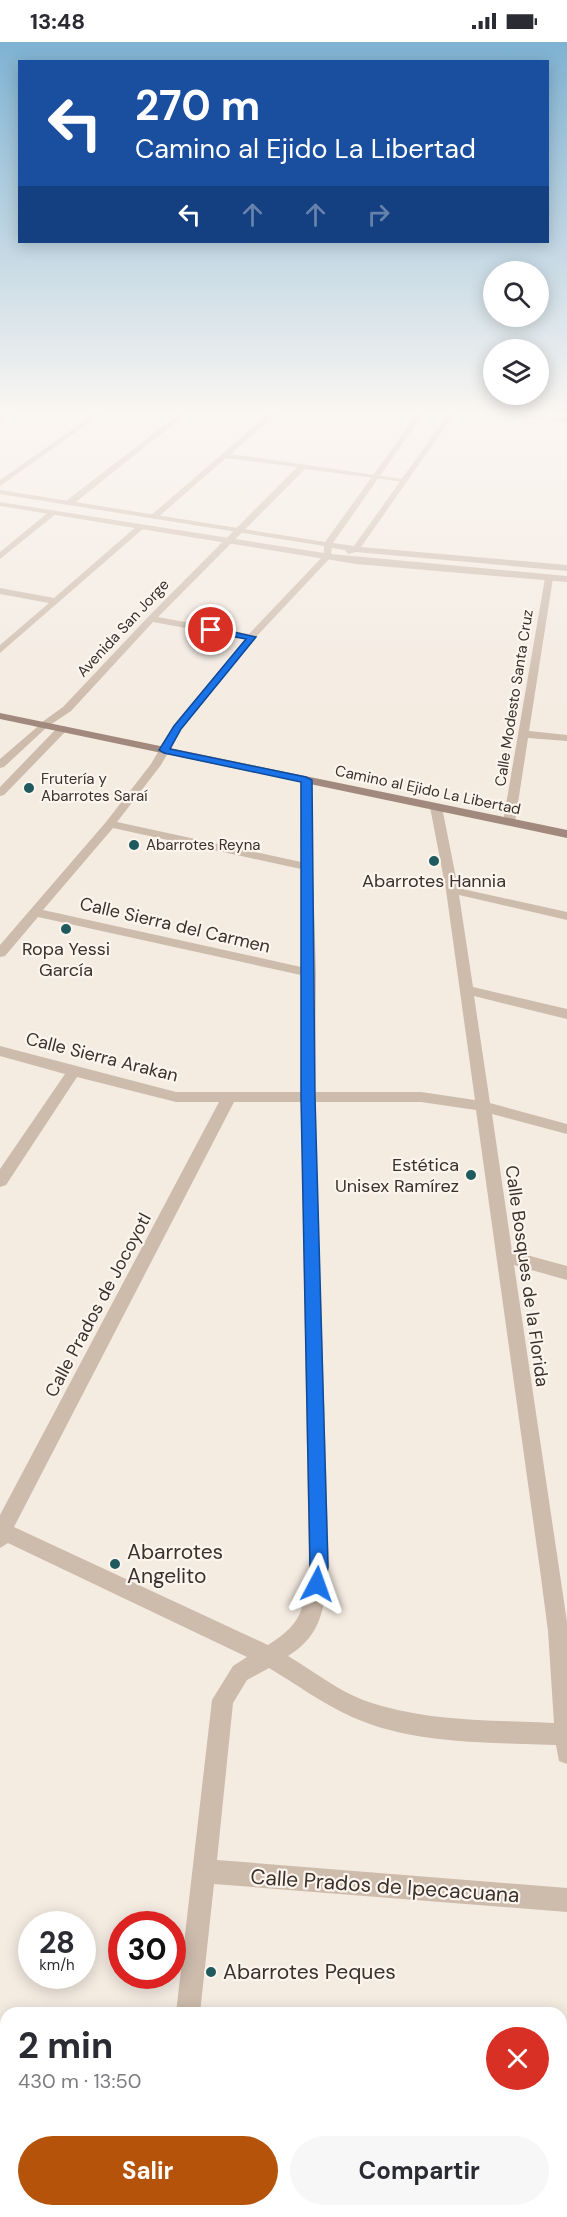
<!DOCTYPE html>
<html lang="es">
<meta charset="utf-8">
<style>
body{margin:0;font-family:"DM Sans",sans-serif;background:#f7f7f7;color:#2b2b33;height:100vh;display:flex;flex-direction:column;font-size:22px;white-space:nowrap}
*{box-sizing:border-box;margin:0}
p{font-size:20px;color:#7c7c81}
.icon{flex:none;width:33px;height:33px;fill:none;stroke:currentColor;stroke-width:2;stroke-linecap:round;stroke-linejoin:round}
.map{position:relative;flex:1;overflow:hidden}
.sheet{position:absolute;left:0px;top:1965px;width:567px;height:210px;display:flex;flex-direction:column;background:#fff;border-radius:18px 18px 0 0;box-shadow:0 3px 15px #0003}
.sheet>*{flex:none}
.guide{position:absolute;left:18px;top:18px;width:531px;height:183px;border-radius:0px;box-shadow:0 3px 15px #0003;background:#1a4fa0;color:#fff;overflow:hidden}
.buttons{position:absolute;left:483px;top:219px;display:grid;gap:12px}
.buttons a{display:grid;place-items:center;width:66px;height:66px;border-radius:50%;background:#fff;box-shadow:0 3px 15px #0003;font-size:30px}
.speed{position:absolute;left:18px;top:1869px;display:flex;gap:12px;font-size:30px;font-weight:700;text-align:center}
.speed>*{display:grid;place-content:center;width:78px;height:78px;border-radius:50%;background:#fff;box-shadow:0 3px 15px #0003;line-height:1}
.speed small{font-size:15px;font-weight:400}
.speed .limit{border:9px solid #d22;background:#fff;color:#111}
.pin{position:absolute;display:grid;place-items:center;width:51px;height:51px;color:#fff;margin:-26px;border:3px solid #fff;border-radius:50%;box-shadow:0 2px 6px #0007}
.me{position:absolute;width:66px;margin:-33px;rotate:4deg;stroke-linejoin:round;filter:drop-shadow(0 0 4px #0008)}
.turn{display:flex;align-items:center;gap:21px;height:126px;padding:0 18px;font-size:27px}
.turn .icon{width:78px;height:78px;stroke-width:2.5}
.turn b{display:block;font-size:42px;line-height:51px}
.lanes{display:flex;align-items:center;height:57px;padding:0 18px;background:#0003;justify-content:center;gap:30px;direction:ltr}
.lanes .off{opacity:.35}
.round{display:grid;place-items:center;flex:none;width:63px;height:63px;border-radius:32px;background:#f7f7f7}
.head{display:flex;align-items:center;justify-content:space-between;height:102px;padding:0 18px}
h1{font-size:36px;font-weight:700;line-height:45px}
.action{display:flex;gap:12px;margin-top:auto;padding:12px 18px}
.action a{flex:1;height:69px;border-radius:36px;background:#b45309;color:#fff;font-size:24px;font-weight:700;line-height:69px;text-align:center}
.action a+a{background:#f7f7f7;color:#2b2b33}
.status{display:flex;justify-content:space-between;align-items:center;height:42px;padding:0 30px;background:#fff;direction:ltr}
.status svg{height:16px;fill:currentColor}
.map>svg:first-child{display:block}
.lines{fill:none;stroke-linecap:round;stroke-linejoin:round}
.minor{fill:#cdbbac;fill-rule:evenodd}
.tertiary{fill:#cdbbac;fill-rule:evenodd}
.secondary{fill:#a18a7d;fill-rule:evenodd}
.route{fill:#1a73e8;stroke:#114b97;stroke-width:1.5}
.poi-dot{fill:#1f5a5e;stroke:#fbf5ee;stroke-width:2}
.labels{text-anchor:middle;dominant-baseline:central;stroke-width:4.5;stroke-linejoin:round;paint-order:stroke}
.far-street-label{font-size:15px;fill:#3b302b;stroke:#fbf5ee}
.far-poi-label{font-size:15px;fill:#3b302b;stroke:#fbf5ee;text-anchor:start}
.poi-label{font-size:18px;fill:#3b302b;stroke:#fbf5ee}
.street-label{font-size:18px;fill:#3b302b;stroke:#fbf5ee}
.near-poi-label{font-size:21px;fill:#3b302b;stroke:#fbf5ee;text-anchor:start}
.near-street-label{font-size:21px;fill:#3b302b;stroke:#fbf5ee}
</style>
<div class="status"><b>13:48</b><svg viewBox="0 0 49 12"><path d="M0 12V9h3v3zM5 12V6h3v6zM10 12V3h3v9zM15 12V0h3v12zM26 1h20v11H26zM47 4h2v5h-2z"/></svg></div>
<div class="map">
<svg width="567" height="2175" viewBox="0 0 567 2175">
<rect width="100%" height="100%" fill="#f4ebe1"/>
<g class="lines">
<path class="minor" d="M14,368h7l-21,13v-5z
M100,368h7l-107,76v-6z
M184,368h7l-119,95h-6v-4z
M273,368h7l-49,44 178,26 -4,2 -100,-13 -147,148 91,17 75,-79 7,2 -77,82 -72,90 -21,36 -44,57 184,40 -1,-82 6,-3 4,1 6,195 -1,119h106l54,8 -29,-210 -16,-83 2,-2h8l2,2 16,81 109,24v8l-108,-25 14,92 94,22v10l-93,-23 16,107 77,21v10l-75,-20 20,137 55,15v14l-53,-15 53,357v142l-8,-3 -3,-16c-68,-3 -141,0 -204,-28 -29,-13 -56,-33 -83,-49l-22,12 -14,23 -16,157 350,28v24l-353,-28 -14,129h-24l36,-313 21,-34 14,-9 -239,-114 -8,5v-33l219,-413h-43l-99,-25 -71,108 -6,2v-18l65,-95 -65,-18v-10l176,46h125v-117l-263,-58 -33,39 -5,1v-12l106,-123 45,-58 22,-38 72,-87 -92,-17 -82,89 -24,16 -9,-2 25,-18 85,-90 149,-150 -71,-9 -70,61 -7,-2zM113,786l188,41v98l-258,-57zM234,1060h67l8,465c-6,41 -4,55 -41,78l-254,-118zM315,1060h106l55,8 64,460 8,61 6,92c-63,-3 -130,-1 -191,-23 -26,-10 -51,-30 -75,-44 36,-22 36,-51 41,-89z
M474,368l93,9v4l-90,-11z
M50,469l7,2 -57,46v-7z
M138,483l7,2 -145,126v-8l49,-42 -49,-9v-6l54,10z
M549,533l4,3 -24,153 38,4v6l-39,-3 -13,84 -6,3 -6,-3 42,-244z
M0,2061l6,1v26l-6,-1z
M153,2169h28v6h-28z"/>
<path class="tertiary" d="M420,368h6l-93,133 21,3 97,-136h6l-96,137 206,18v6l-211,-19 -8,2 -3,-4 -13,-2 -1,6 236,22v6l-211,-18 -356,-58v-4l324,51v-7l-324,-52v-4l325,52z
M43,680l4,1v4l-43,40 -4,1v-9z
M62,684l4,1v4l-62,64 -4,1v-9l58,-60z"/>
<path class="secondary" d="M0,671l567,117v8l-567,-119z"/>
</g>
<linearGradient id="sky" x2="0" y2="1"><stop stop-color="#7eb2d2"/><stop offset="0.55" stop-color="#faf6f2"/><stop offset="1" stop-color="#faf6f2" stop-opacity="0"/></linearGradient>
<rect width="567" height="672" fill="url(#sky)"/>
<path class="route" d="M211,585l45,10 -75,92 -11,20 136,28 6,3 3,317 13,470 -5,23 -6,3 -7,-3 -2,-6 2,-17 -9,-470v-315l-137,-29 -5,-3 15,-24 72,-87 -38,-7 -1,-2z"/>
<g class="poi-dot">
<circle cx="29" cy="746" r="6"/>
<circle cx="134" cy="803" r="6"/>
<circle cx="434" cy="819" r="6"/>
<circle cx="66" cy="887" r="6"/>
<circle cx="471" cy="1133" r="6"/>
<circle cx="115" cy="1522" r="6"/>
<circle cx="211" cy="1930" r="6"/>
</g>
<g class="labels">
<g class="far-street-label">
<text transform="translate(123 586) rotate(-47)">Avenida San Jorge</text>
<text transform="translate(514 656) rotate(-81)">Calle Modesto Santa Cruz</text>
<text transform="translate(428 748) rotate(12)">Camino al Ejido La Libertad</text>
</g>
<g class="far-poi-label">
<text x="41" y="737">Frutería y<tspan x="41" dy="17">Abarrotes Saraí</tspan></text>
<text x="146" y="803">Abarrotes Reyna</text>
</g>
<g class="poi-label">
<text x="434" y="839">Abarrotes Hannia</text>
<text x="66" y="907">Ropa Yessi<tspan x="66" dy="21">García</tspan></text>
<text x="459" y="1123" text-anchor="end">Estética<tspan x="459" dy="21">Unisex Ramírez</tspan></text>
</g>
<g class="street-label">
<text transform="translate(175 883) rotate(13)">Calle Sierra del Carmen</text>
<text transform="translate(102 1015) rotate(14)">Calle Sierra Arakan</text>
<text transform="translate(527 1234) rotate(82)">Calle Bosques de la Florida</text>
<text transform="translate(98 1263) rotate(-62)">Calle Prados de Jocoyotl</text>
</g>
<g class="near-poi-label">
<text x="127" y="1510">Abarrotes<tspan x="127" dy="24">Angelito</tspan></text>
<text x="223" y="1930">Abarrotes Peques</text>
</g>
<g class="near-street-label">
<text transform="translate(385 1844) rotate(4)">Calle Prados de Ipecacuana</text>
</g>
</g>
</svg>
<div class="buttons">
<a><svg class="icon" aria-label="search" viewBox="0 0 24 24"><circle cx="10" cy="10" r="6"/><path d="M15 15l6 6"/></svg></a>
<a><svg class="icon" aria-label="layers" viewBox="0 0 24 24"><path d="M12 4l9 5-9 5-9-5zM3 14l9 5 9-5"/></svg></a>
</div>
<div class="speed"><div>28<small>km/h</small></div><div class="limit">30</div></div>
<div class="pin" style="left:211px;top:588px;background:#d93025"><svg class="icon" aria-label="arrive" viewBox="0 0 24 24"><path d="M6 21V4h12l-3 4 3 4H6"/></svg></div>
<svg class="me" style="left:317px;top:1542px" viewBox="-20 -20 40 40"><path d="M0-17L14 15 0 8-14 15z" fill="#1a73e8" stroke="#fff" stroke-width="4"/></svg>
<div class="guide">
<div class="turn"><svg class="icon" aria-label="left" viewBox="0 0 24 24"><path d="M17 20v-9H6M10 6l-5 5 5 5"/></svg><div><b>270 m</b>Camino al Ejido La Libertad</div></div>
<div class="lanes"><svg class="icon" aria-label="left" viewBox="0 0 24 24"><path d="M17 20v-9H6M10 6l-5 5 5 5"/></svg><svg class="icon off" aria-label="ahead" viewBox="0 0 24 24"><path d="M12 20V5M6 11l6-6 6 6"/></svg><svg class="icon off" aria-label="ahead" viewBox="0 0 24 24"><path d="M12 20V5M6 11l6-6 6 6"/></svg><svg class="icon off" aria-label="right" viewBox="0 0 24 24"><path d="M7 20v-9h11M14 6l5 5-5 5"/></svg></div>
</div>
<section class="sheet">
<div class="head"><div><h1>2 min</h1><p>430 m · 13:50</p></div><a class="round" style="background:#d93025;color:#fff"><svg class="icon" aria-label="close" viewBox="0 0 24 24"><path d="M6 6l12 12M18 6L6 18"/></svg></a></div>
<div class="action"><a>Salir</a><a>Compartir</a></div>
</section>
</div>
